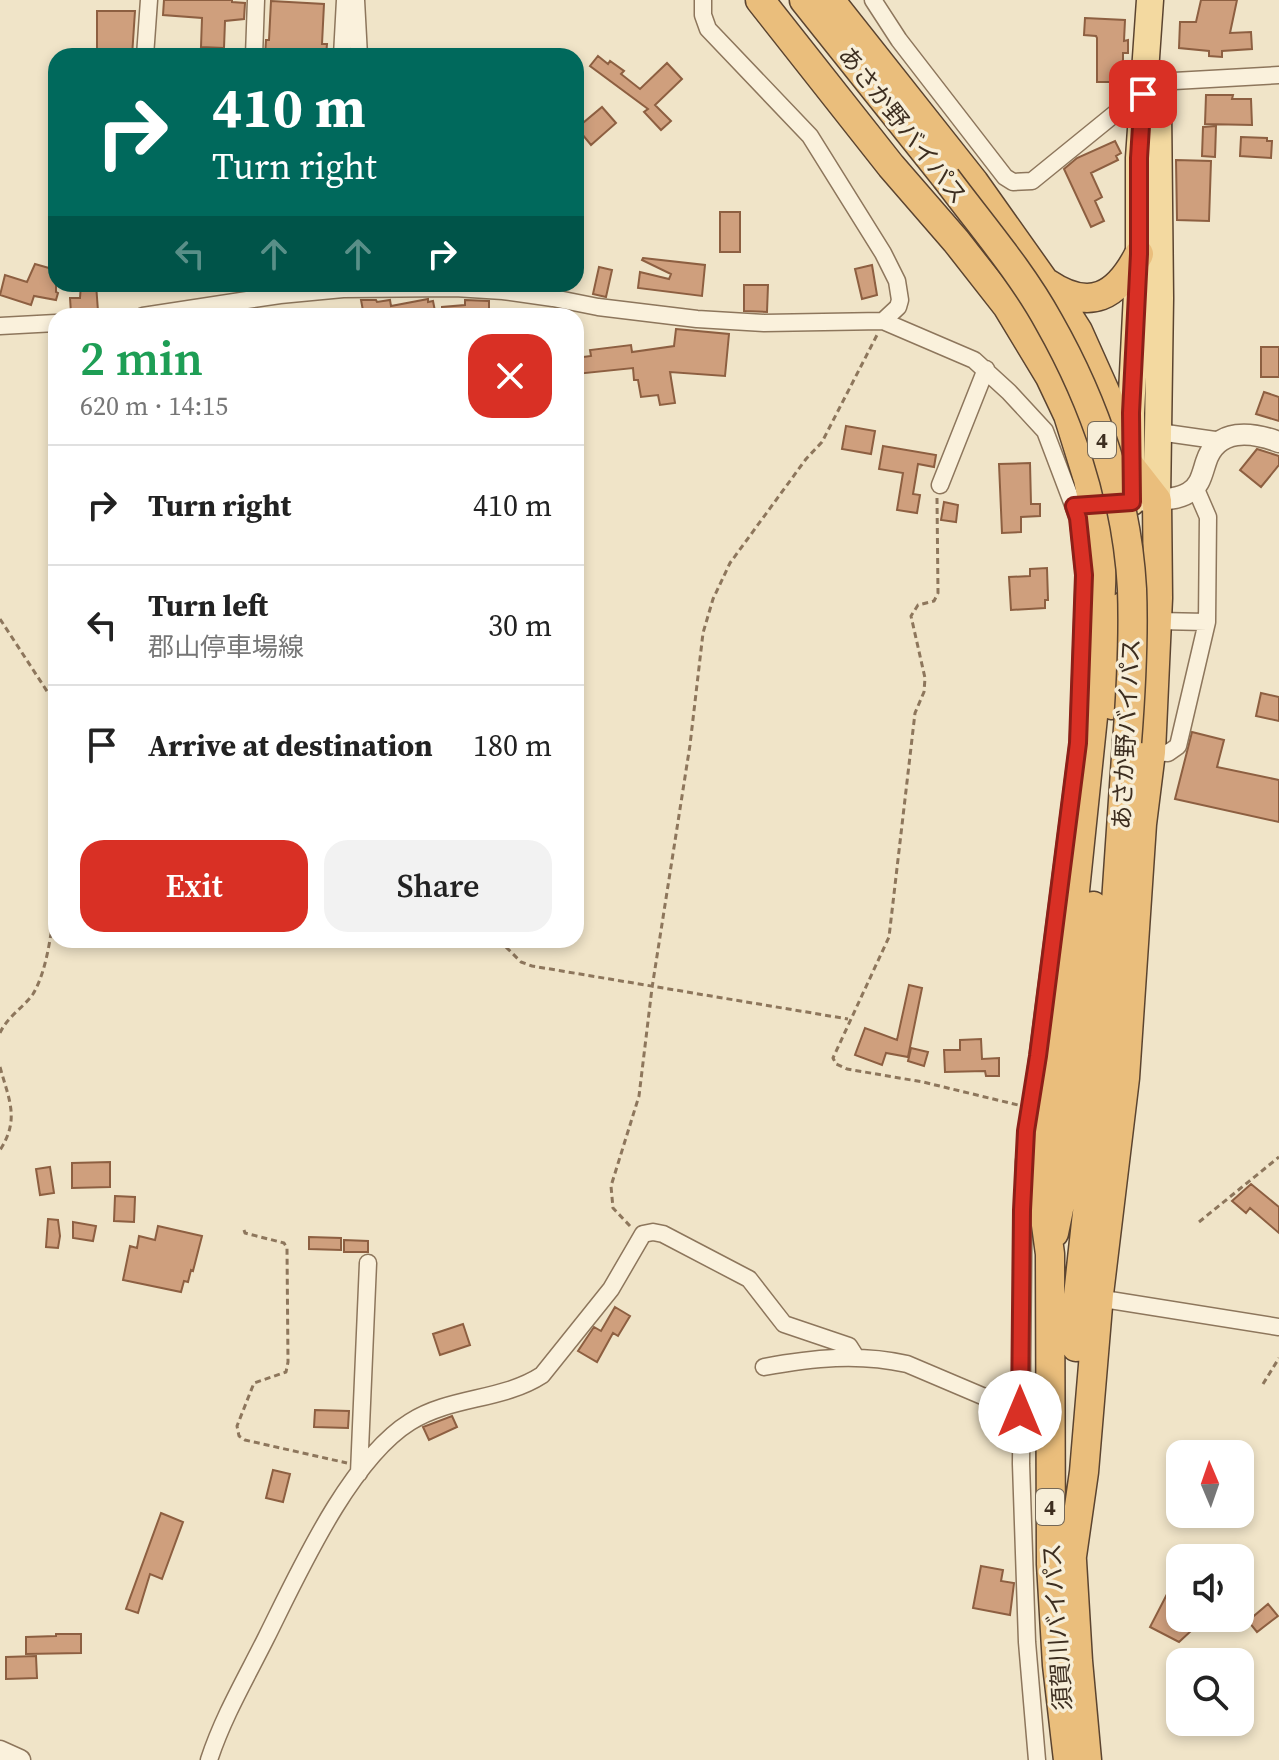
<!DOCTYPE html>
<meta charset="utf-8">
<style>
body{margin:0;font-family:"Source Serif 4","Noto Sans JP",serif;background:#f2f2f2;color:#222;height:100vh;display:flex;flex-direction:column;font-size:30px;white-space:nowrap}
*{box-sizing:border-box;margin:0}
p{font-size:26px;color:#767676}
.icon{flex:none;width:44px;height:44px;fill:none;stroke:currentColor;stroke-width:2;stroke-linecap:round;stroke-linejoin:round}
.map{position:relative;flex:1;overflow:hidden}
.side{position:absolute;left:48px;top:308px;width:536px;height:640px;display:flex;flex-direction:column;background:#fff;border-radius:24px;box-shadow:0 4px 12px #0003}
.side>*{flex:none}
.top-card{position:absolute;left:48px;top:48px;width:536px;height:244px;border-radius:24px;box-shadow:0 4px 12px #0003;background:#00695c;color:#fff;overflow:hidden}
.needle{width:52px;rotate:358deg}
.tools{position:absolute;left:1166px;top:1440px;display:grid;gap:16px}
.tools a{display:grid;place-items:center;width:88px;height:88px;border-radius:16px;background:#fff;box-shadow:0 4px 12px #0003;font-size:40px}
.pin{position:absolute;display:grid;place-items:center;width:68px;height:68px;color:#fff;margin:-34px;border-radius:16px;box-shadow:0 4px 12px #0006}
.me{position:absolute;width:88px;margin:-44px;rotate:0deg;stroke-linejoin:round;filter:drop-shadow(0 0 6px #0008)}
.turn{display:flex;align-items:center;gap:28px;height:168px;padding:0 32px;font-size:36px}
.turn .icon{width:104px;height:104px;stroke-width:2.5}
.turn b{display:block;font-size:56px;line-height:68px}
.lanes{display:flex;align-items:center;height:76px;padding:0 32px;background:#0003;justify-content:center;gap:40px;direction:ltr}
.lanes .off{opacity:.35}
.round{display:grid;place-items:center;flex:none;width:84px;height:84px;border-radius:24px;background:#f2f2f2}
.head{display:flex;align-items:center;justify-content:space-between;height:136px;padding:0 32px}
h1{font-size:48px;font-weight:600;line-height:60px;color:#1e9e55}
.button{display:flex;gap:16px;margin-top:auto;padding:16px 32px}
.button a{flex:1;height:92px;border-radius:24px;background:#d93025;color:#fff;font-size:32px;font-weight:600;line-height:92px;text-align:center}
.button a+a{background:#f2f2f2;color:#222}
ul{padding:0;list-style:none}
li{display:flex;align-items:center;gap:24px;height:120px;padding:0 32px;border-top:2px solid #e0e0e0}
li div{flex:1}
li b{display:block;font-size:30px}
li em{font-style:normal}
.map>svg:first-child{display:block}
.building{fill:#cf9f7d;stroke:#8d5f41;stroke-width:2}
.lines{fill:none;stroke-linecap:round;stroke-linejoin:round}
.minor-casing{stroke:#8d765c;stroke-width:19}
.tertiary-casing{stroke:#8d765c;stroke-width:23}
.primary-casing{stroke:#5b4430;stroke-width:29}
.trunk-casing{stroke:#5b4430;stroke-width:31}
.path{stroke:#8d765c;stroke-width:3;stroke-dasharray:6 4;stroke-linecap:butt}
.minor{stroke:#faf1dc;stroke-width:16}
.tertiary{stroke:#faf1dc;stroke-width:20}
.primary{stroke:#f3d9a0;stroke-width:26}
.trunk{stroke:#eabe7c;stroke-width:28}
.trunk-bridge-casing{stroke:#5b4430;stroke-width:31;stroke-linecap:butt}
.trunk-bridge{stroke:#eabe7c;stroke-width:28}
.route-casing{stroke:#8d1f18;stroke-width:20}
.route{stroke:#d93025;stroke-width:14}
.labels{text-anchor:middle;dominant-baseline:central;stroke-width:7;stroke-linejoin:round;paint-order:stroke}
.shield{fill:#f7eed8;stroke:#756857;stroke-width:2}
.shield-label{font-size:22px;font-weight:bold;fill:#3d2e20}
.street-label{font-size:24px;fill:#3d2e20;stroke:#f7eed8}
</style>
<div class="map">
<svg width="1279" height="1760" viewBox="0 0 1279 1760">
<rect width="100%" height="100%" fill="#f0e4c8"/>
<path class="building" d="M164,0h68v2l13,1 -1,16 -19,2 -1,27 -23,-1 1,-29 -39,-3z
M1201,0h36l-7,33 21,-1 1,17 -30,2v6l-13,-1v-5l-30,-3 1,-26h16z
M271,1l53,3 -2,40h5l-1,12h-61l1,-16h3z
M97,11h38l-3,45h-35z
M1085,18l40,2 -1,21 4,-1v13h-5v25h-7v4h-19v-44l-1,-2 -12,-1z
M598,56l10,8 2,-3 14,10 -3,3 19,15 27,-26 15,16 -27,26 16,16 -10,9 -17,-18 4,-3 -58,-43z
M1206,95h27l-1,4h19l1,26 -47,-1z
M602,107l14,16 -25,22 -14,-17z
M1216,126l-1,31 -13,-1 1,-29z
M1241,137l26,1v3h5l-1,17 -31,-2z
M1115,141l6,12 -5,3 2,4 -27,13 11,24 -7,4 9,20 -13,6 -27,-58 13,-11z
M1176,160l35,1 -2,60 -32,-1z
M720,212h20v40h-20z
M643,258l62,7 -3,31 -64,-8 2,-16 29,7 2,-5 -29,-14z
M35,264l21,6v22l2,1 -2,7 -22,-4 -3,9 -31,-10 5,-20 22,7z
M872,265l5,30 -15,4 -7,-30z
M599,267l13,3 -6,27 -13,-3z
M81,284h15l2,27 -27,2 -1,-15h10z
M744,285h24l-1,27 -23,-1z
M428,299v3l5,-1 3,15h-72l-3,-16h15l1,2 13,-2 1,6z
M465,300l24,1v15h-47v-9l23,-2z
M676,329l53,5 -4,42 -55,-4 5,31 -15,2 -2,-10 -17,2 -3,-17h-4l-1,-12 -57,6v-16l15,-2 -1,-6 41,-5 1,7 42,-6z
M1261,347h18v30h-18z
M1264,392l15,5v24l-23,-7z
M846,426l29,5 -4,23 -29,-5z
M883,446l53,9 -2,12 -16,-3 -5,30 7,1 -3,18 -20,-3 6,-37 -24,-4z
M1257,449l22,7v9l-18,22 -21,-17z
M1030,463l1,41h9v12l-19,1v15l-19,1 -3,-69z
M944,502l14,3 -2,17 -15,-2z
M1047,568l1,32h-3v8l-34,2 -2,-33 21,-1v-7z
M1261,693l18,4v24l-23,-5z
M1192,732l32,8 -7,27 62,13v42l-104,-23z
M909,985l13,3 -14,69 -22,-4 -4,12 -27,-10 10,-27 32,12z
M981,1039l1,20 17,-1v18h-13l-1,-5 -40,1 -1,-22h16v-10z
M911,1048l17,4 -4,14 -16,-5z
M110,1162v25l-38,1v-25z
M50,1167l4,26 -14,2 -4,-26z
M1251,1184l28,23v26l-29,-25 -4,5 -14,-12z
M115,1196l20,1 -1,25 -20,-1z
M48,1219l10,1 2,16 -2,12 -12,-1z
M73,1222l23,4 -3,15 -20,-3z
M158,1226l44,10 -9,35 -2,-1 -3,12 -4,-1 -3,11 -58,-12 7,-34 7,2 2,-12 16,4z
M309,1237l32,1v12l-32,-1z
M344,1240l24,1v11h-24z
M615,1307l15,9 -12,20 -5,-3 -16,29 -19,-11 16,-24 7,4z
M463,1324l7,21 -30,10 -7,-21z
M315,1410l34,1 -1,17 -34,-1z
M452,1416l5,11 -28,13 -6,-13z
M273,1470l17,4 -7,28 -17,-4z
M161,1513l22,9 -21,57 -12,-5 -12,39 -12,-4z
M981,1566l22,4 -2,11 13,2 -4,32 -37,-7z
M1180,1569v49h25l-26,24 -29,-15z
M1268,1604l10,12 -21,16 -9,-11z
M56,1634h25v19l-55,1v-17l30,-1z
M36,1656l1,22 -31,1v-22z"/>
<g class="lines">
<defs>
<path id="minor" d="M356,0l3,56
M703,0v15l5,14 102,107 73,117 14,28 3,19 -2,7 -15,14
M873,0l26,40 106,137 8,5 19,-1 96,-78 30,-18 16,-4 105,-6
M145,56l4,-56
M254,56l2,-56
M342,56l3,-56
M143,316l137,-21 63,-6 112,-1 48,3 50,7 45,9 99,12 67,4 119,-2 91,39 35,32 36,39 33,87 6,57 -6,168 -54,419 -3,302 6,178 10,118
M0,326l56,-3
M1159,432l63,9
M940,485l46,-116
M1158,621l49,1
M1151,752l17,1 10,-7 29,-124 1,-105 -13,-30
M1091,1297l188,30
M764,1367c49,-9 94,-14 143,-3l113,48
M359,1473l9,-210
M209,1760c14,-43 37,-82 57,-122 32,-64 83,-178 144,-216 41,-26 92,-21 132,-47l69,-86 32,-55 10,-2 10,2 86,45 35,45 65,22 7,11"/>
<path id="tertiary" d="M1145,501c13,-1 32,-1 43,-8 12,-6 14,-19 18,-31 11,-35 46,-30 73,-20
M0,1751l20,9"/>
<path id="primary" d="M1157,500l3,-202 -2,-190
M1132,502l-1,-89 8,-159v-96l11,-158"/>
<path id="trunk" d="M760,0l131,166 65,75 51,65 43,71 18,38 20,64 12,60 2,22 -2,51 -7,105 -22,212 -13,89 -18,163 10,73 1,310 6,101 11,95
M804,0l142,178
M830,0l144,182 90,127 14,22 30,67 11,29 6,32 32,41 1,98 -7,154 -9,72 -17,254 -26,216 -15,178 -13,91
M1047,283c43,29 70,14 92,-29
M1112,705l10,-98
M1054,1233l13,-62 26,-265
M1076,1347l2,-51 30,-277 19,-277
M1071,1544l7,117 9,99"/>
</defs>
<use href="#minor" class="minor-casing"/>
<use href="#tertiary" class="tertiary-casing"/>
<use href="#primary" class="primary-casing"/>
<use href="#trunk" class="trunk-casing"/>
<path class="path" d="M937,498l1,95 -4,8 -16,4 -7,11 14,62 -1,14 -9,21 -26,224 -56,121 3,6 11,5 76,13 95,23
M0,619l56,86
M499,940l22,22 11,4 316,53
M0,1033c7,-16 23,-25 33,-39 15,-25 18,-64 23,-92
M0,1067c9,33 20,52 0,83
M1199,1222l80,-65
M630,1226l-17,-18 -2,-22 28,-90 13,-108 38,-243 13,-112 10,-34 17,-36 76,-104 16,-17 55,-107
M244,1230l1,3 39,10 3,5 1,114 -2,10 -32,11 -17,43 2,10 6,4 102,23
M1263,1384l16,-26"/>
<use href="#minor" class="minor"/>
<use href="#tertiary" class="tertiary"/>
<use href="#primary" class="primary"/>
<use href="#trunk" class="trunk"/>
<defs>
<path id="trunk-bridge" d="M946,178c35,47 75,93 103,144 46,81 78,174 83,267 2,51 -1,102 -5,153"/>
</defs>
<use href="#trunk-bridge" class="trunk-bridge-casing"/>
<use href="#trunk-bridge" class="trunk-bridge"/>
</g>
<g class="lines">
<defs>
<path id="route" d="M1020,1412l2,-202 4,-79 12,-75 40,-313 6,-168 -6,-57 -4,-12 58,-4 -1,-89 8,-159v-96l4,-64"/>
</defs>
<use href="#route" class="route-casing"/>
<use href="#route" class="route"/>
</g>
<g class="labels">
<g class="shield">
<rect x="1088" y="422" width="28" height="36" rx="6"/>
<rect x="1036" y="1489" width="28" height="36" rx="6"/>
</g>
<g class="shield-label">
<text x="1102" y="440">4</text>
<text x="1050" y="1507">4</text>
</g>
<g class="street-label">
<text transform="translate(903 125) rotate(52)">あさか野バイパス</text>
<text transform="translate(1126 734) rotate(-87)">あさか野バイパス</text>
<text transform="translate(1057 1627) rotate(-94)">須賀川バイパス</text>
</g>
</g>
</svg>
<div class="tools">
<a><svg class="needle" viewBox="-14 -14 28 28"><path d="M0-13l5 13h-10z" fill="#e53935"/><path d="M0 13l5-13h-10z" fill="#767676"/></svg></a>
<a><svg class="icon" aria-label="sound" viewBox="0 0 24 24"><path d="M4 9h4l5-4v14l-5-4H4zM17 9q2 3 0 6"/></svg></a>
<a><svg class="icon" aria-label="search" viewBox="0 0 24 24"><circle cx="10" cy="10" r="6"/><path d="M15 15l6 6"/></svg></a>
</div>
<div class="pin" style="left:1143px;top:94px;background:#d93025"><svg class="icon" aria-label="arrive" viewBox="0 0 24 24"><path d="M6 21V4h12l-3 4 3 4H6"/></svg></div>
<svg class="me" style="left:1020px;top:1412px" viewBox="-20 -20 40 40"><circle r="19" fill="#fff"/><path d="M0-13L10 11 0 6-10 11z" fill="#d93025"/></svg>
<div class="top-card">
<div class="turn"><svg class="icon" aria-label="right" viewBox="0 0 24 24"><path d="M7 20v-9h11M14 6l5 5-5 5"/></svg><div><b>410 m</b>Turn right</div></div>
<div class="lanes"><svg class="icon off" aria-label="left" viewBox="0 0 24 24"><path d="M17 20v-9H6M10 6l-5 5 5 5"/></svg><svg class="icon off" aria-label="ahead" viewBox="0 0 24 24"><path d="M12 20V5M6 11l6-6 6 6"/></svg><svg class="icon off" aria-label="ahead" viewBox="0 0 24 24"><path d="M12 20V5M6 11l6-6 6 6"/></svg><svg class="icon" aria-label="right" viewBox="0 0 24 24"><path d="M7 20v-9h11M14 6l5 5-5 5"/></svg></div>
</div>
<section class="side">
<div class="head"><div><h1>2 min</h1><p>620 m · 14:15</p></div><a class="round" style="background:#d93025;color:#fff"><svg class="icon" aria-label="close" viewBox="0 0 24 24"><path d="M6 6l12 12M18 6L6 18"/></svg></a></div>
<ul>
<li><svg class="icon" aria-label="right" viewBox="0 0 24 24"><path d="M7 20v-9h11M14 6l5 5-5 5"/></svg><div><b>Turn right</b></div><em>410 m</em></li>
<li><svg class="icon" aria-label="left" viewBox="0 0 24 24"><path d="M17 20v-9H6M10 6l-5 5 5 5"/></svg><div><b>Turn left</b><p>郡山停車場線</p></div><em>30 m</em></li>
<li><svg class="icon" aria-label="arrive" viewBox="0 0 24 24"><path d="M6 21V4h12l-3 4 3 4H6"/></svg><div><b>Arrive at destination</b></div><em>180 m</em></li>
</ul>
<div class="button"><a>Exit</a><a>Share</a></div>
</section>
</div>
